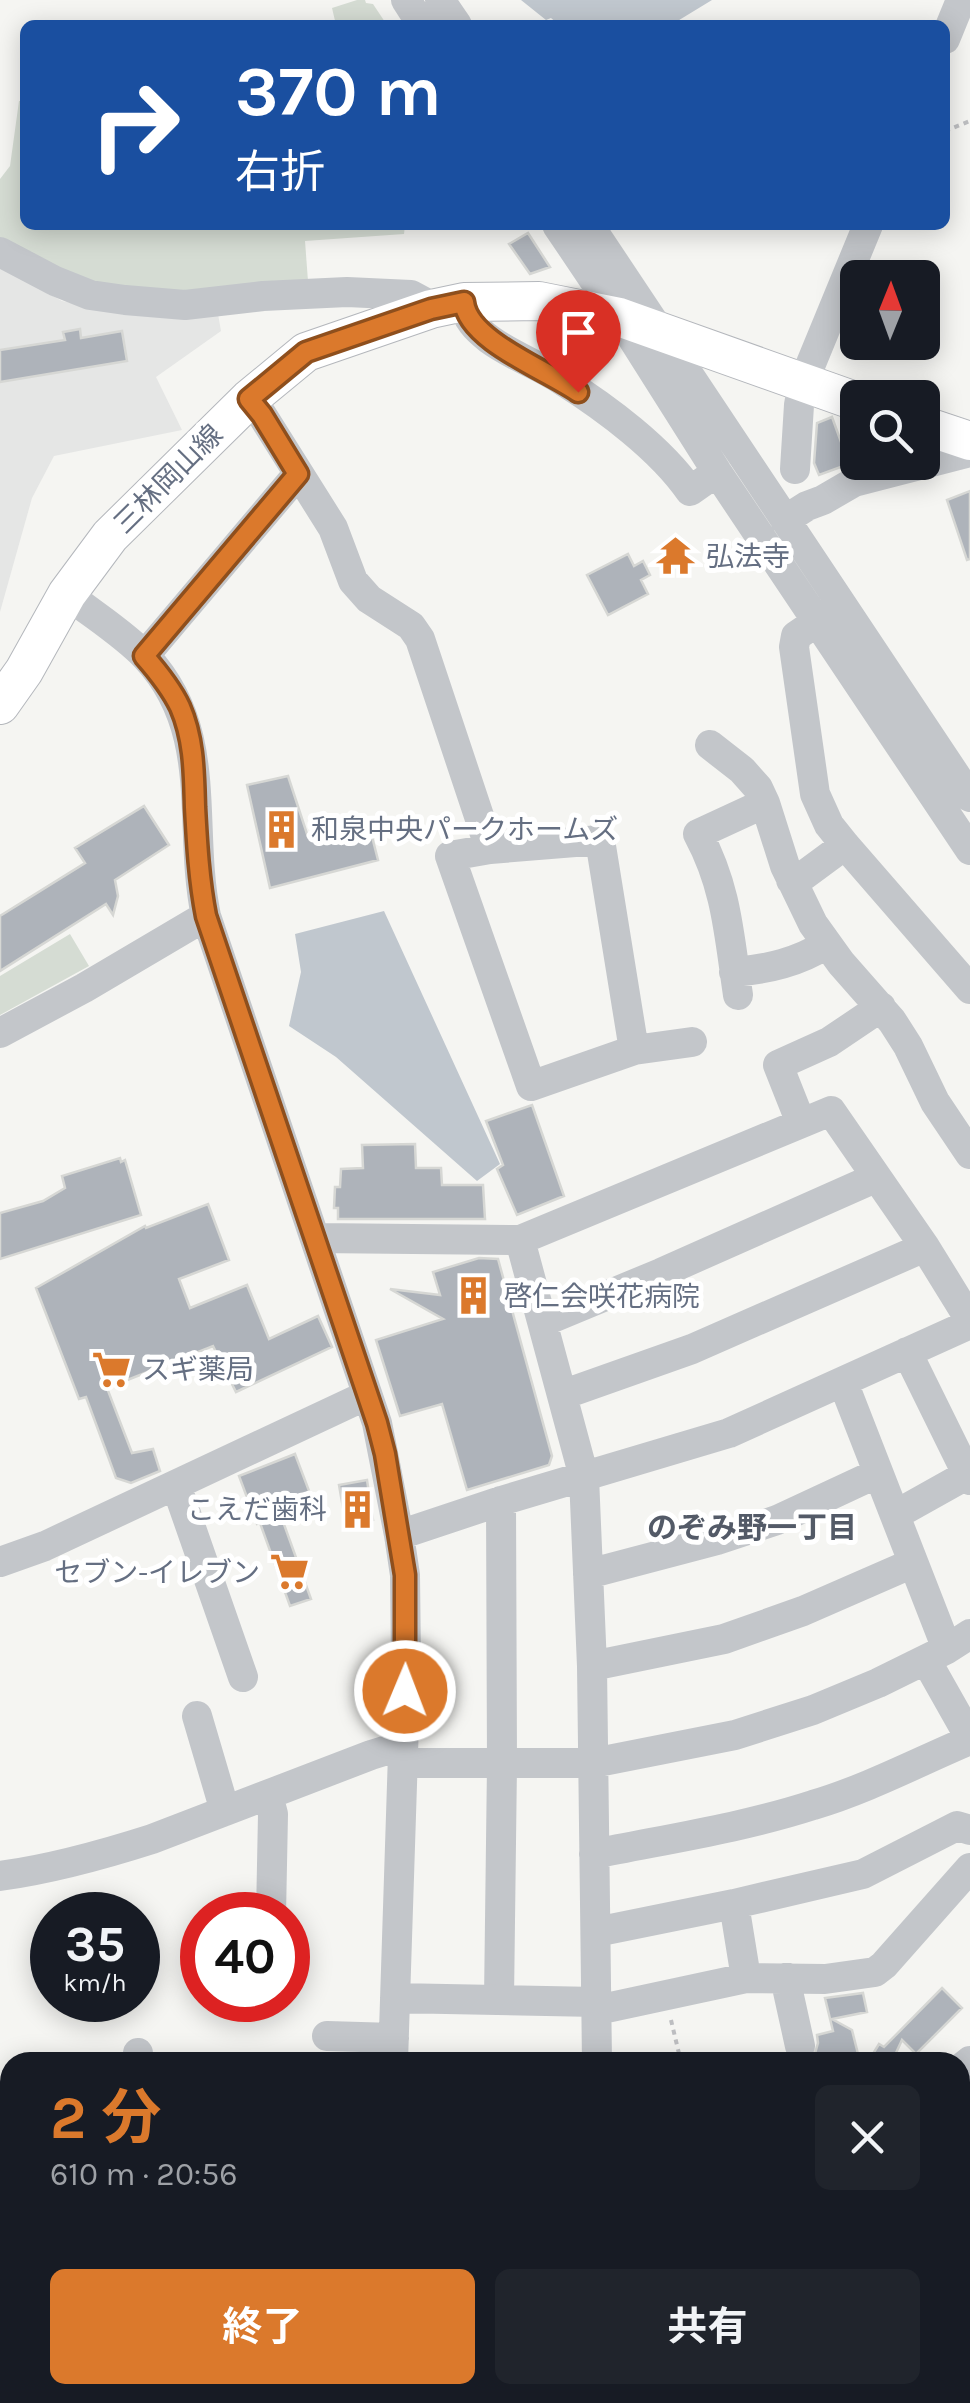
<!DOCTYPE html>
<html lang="ja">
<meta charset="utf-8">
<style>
body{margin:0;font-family:Karla,"Noto Sans JP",sans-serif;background:#20242c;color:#f1f3f6;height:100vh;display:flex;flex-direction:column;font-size:38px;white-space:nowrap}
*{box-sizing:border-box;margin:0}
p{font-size:32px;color:#9ea1a6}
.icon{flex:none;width:55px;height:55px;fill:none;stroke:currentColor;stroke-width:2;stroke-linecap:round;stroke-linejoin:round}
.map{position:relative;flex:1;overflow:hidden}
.panel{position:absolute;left:0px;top:2052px;width:970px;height:352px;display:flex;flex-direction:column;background:#171b24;border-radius:30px 30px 0 0;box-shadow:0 5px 25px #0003}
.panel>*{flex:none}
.banner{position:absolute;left:20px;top:20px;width:930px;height:210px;border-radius:15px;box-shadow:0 5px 25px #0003;background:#1a4fa0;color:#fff;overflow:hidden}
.needle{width:65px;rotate:1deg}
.controls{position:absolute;left:840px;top:260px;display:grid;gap:20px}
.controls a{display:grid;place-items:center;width:100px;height:100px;border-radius:15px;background:#171b24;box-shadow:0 5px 25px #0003;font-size:50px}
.speed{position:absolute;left:30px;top:1892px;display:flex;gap:20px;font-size:50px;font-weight:700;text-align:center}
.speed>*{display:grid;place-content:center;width:130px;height:130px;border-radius:50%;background:#171b24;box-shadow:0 5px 25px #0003;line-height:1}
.speed small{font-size:25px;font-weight:400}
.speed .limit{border:15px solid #d22;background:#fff;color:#111}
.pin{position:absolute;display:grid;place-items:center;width:85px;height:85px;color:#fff;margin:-102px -42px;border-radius:50% 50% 50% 0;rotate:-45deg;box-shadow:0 0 10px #0007}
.pin .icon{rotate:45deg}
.me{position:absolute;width:110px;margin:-55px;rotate:1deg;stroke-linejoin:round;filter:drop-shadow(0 0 8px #0008)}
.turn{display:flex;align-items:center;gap:35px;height:210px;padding:0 50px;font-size:45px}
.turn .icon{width:130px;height:130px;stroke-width:2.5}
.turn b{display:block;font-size:70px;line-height:85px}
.round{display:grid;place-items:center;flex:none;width:105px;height:105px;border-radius:15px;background:#20242c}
.headline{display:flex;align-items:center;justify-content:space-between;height:170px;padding:0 50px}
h1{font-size:60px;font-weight:700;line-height:75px;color:#db792c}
.action{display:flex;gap:20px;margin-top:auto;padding:20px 50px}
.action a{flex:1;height:115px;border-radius:15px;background:#db792c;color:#fff;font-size:40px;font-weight:700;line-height:115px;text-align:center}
.action a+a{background:#20242c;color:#f1f3f6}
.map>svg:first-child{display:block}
.built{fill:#e5e6e5}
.green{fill:#d5dcd3}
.water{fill:#c0c7ce}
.building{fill:#aeb3ba;stroke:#d6d7d4;stroke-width:2.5}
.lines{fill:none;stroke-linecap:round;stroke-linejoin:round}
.major-casing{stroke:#b4b7bc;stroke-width:40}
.path{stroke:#bdbec1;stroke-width:4;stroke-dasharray:5 5;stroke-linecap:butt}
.minor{stroke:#c3c6ca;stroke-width:30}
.major{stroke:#fff;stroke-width:38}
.route-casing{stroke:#8e4f1d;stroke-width:25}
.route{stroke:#db792c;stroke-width:18}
.labels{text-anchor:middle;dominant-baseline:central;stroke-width:10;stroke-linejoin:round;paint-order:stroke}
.street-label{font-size:28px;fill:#656f82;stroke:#fff}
.poi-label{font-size:28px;fill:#656f82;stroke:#fff;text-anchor:start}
.neighbourhood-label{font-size:30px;font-weight:bold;fill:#535a67;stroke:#fff}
</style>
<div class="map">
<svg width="970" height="2403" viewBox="0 0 970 2403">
<rect width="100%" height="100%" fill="#f5f5f2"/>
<path class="built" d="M0,267l62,34 63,13h93l3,17 -65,46 26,53 -128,26 -22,42 -32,114z"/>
<path class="green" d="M357,0h8l1,3 7,1 14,21h-51l-4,-17z
M19,101h6v124h380l-1,9 -99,7 3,40 -122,11 -97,-9 -89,-44v-60l10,-13z
M70,934l19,32 -89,49v-39z"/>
<path class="water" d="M521,0h191l-41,25h-112l-8,-7 -5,2z
M384,911l116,253 -23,17 -141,-124 -47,-31 12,-54 -6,-38z"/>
<path class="building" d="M528,233l22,34 -20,7 -21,-30z
M80,329l1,9 41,-7 5,30 -127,21v-32l65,-10 -2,-8z
M832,417l17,47 -30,11 -5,-12 3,-40z
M970,491v68l-3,1 -20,-60z
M628,554l6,12 9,-5 7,14 -9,5 7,14 -40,21 -21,-40z
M288,776l20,61 60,-16 10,39 -108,28 -23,-103z
M144,806l25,39 -54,35 3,16 -5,19 -7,-11 -106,67v-55l85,-53 -10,-15z
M532,1105l32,91 -47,19 -20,-46 6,-4 -17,-44z
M415,1144l1,24h25l1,17h41l2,34h-147v-11h-4l1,-21h5l1,-18 22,-1 -1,-23z
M120,1158l1,4 4,-2 16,55 -141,44v-46l43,-12 22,-13 -3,-12z
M208,1204l21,56 -50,19 11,29 57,-23 22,54 49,-23 14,31 -96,45 -23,-46 -106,42 25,65 21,-4 7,22 -29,12 -15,-5 -30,-81 -7,2 -43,-111 109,-62 1,2z
M479,1258l19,1 54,197 -3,9 -82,25 -25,-86 -42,12 -24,-76 67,-21 -53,-30 50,6 -7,-23z
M295,1454l19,50 -33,12 30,83 -21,7 -30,-83 -3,1 -18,-48z
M367,1480l6,40 -27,5 -7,-40z
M942,1988l20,20 -46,46 -14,-14 -6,13 18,9h-46l11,-18 5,3z
M863,1993l4,19 -35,7 20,11 6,24 -42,8 -2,-5 4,-14 -1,-8 16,-4 -8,-33z"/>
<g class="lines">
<defs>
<path id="major" d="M922,425l48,16
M0,705l24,-34 43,-77 43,-58 139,-137 57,-47 125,-43 33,-7 75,-1 80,16 239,85"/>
</defs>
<use href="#major" class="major-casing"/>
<path class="path" d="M945,131l25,-10
M671,2020l10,42"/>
<path class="minor" d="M406,0l16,25
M440,0l17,25
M945,39l16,-39
M557,225l62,92 98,155 253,378
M589,225l381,572
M0,252l55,29 35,14 35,5 60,5 78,-9 84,-4 64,3 13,7 7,7
M464,302c2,17 12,27 25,37 23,17 50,26 74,42 43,27 98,68 127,110l27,-19
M249,399l13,16 71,113 20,53 16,18 42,27 9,13 70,210 110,-9 34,210 -103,36 -81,-230 40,-7
M795,469l4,-64 4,-22 65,-158
M785,520l22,-14 16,-6 31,-18 116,-30
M67,594c26,21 56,39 79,63 70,75 41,168 60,259l171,507 22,112 6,40 1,86 -13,401
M834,610l-38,26 -2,11 21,147 14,31 16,20 125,144
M145,655l153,-181
M710,745l32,25 16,18 7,15 20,63 28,58 28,39 51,58 16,25 27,56 35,52
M791,880l12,-4 42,-31
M734,972c35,-3 64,-10 93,-28
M738,995c-9,-60 -11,-107 -40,-161l67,-31
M0,1033l84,-45 122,-72
M634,1050l58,-8
M801,1123l-23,-58 51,-23 52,-35
M316,1238l204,2 311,-129 94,136 45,73
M520,1240l64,237 8,189 5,396
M543,1322l118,-49 214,-95
M907,1352l63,128
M843,1382l104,267
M562,1395l130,-46 233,-102
M176,1485l67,192
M895,1515l75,-42
M399,1535l102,-34 228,-68 241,-109
M0,1562l45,-16 322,-151
M588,1574l129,-34 60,-20 101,-47
M926,1660l44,78
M592,1666l132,-27 79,-28 110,-48
M197,1716l28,95
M403,1763h190l142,-28 78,-25 65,-27 69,-34 23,-15
M268,1795l5,19 -2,101
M594,1854c73,-15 148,-26 219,-49 54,-16 105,-43 157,-65
M0,1876c52,-7 102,-21 152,-37l219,-84 13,-4 19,-1
M734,1904l12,74
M596,1932l138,-28 129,-30 94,-48 13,4
M787,1978v9l13,59
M395,1998l202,4
M499,2000l3,-236 -1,-263
M597,2010l149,-32 79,1 50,-7 9,-7 86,-97
M327,2036l67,2
M137,2062l1,-9
M960,2069l10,-8
M0,2180h10
M960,2200l10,3
M960,2328l10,3
M45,2395l1,8
M278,2395l4,8
M408,2395l2,8
M694,2398l13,5
M182,2403l24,-8
M832,2403l2,-8"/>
<use href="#major" class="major"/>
</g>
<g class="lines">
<defs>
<path id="route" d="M405,1691v-116l-20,-121 -8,-31 -171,-507c-7,-36 -9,-72 -11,-109 -1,-34 -1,-68 -15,-100 -9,-19 -22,-35 -36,-51l154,-182 -36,-59 -13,-16 57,-47 125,-43 33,-7c4,39 83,68 114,90"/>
</defs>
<use href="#route" class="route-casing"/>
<use href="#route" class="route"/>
</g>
<defs>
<symbol id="temple-bare" viewBox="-9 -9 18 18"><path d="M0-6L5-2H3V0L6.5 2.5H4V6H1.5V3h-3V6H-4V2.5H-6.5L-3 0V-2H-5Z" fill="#db792c" stroke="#fff" stroke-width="2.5" paint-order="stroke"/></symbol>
<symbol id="building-bare" viewBox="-9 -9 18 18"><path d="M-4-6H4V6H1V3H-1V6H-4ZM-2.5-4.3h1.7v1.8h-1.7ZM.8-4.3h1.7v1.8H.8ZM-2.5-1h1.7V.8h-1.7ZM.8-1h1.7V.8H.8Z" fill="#db792c" stroke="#fff" stroke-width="2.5" paint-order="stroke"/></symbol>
<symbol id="supermarket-bare" viewBox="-9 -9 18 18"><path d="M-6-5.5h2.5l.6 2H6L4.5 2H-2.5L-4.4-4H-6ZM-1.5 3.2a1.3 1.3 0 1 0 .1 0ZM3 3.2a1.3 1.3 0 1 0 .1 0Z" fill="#db792c" stroke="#fff" stroke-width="2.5" paint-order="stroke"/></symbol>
</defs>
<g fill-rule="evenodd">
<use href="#temple-bare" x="648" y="528" width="55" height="55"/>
<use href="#building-bare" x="254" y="802" width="55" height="55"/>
<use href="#building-bare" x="446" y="1268" width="55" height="55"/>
<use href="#supermarket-bare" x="84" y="1342" width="55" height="55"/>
<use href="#building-bare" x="330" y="1482" width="55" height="55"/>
<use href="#supermarket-bare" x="262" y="1544" width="55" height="55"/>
</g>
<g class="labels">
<g class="street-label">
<text transform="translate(168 479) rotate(-45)">三林岡山線</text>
</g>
<g class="poi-label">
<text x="706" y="556">弘法寺</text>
<text x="311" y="829">和泉中央パークホームズ</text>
<text x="504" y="1296">啓仁会咲花病院</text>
<text x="142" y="1369">スギ薬局</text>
<text x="327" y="1509" text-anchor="end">こえだ歯科</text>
<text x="260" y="1572" text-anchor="end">セブン-イレブン</text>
</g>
<g class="neighbourhood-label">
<text x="752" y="1528">のぞみ野一丁目</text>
</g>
</g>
</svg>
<div class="controls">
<a><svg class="needle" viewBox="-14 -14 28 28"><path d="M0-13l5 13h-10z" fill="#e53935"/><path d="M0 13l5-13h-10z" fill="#9ea1a6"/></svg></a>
<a><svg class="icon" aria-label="search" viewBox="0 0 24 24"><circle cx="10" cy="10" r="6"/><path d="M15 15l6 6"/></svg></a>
</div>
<div class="speed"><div>35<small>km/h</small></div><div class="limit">40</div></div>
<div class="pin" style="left:578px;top:392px;background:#d93025"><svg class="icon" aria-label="arrive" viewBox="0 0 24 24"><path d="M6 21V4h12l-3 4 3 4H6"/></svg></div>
<svg class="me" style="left:405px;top:1691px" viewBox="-20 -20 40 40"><circle r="17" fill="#db792c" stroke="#fff" stroke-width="3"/><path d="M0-11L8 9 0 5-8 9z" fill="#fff"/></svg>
<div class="banner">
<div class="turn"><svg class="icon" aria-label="right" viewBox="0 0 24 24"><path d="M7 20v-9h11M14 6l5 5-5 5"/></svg><div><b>370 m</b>右折</div></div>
</div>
<section class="panel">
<div class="headline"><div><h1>2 分</h1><p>610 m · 20:56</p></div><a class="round"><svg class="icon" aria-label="close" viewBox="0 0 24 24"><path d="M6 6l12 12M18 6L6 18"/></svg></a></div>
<div class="action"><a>終了</a><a>共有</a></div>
</section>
</div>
